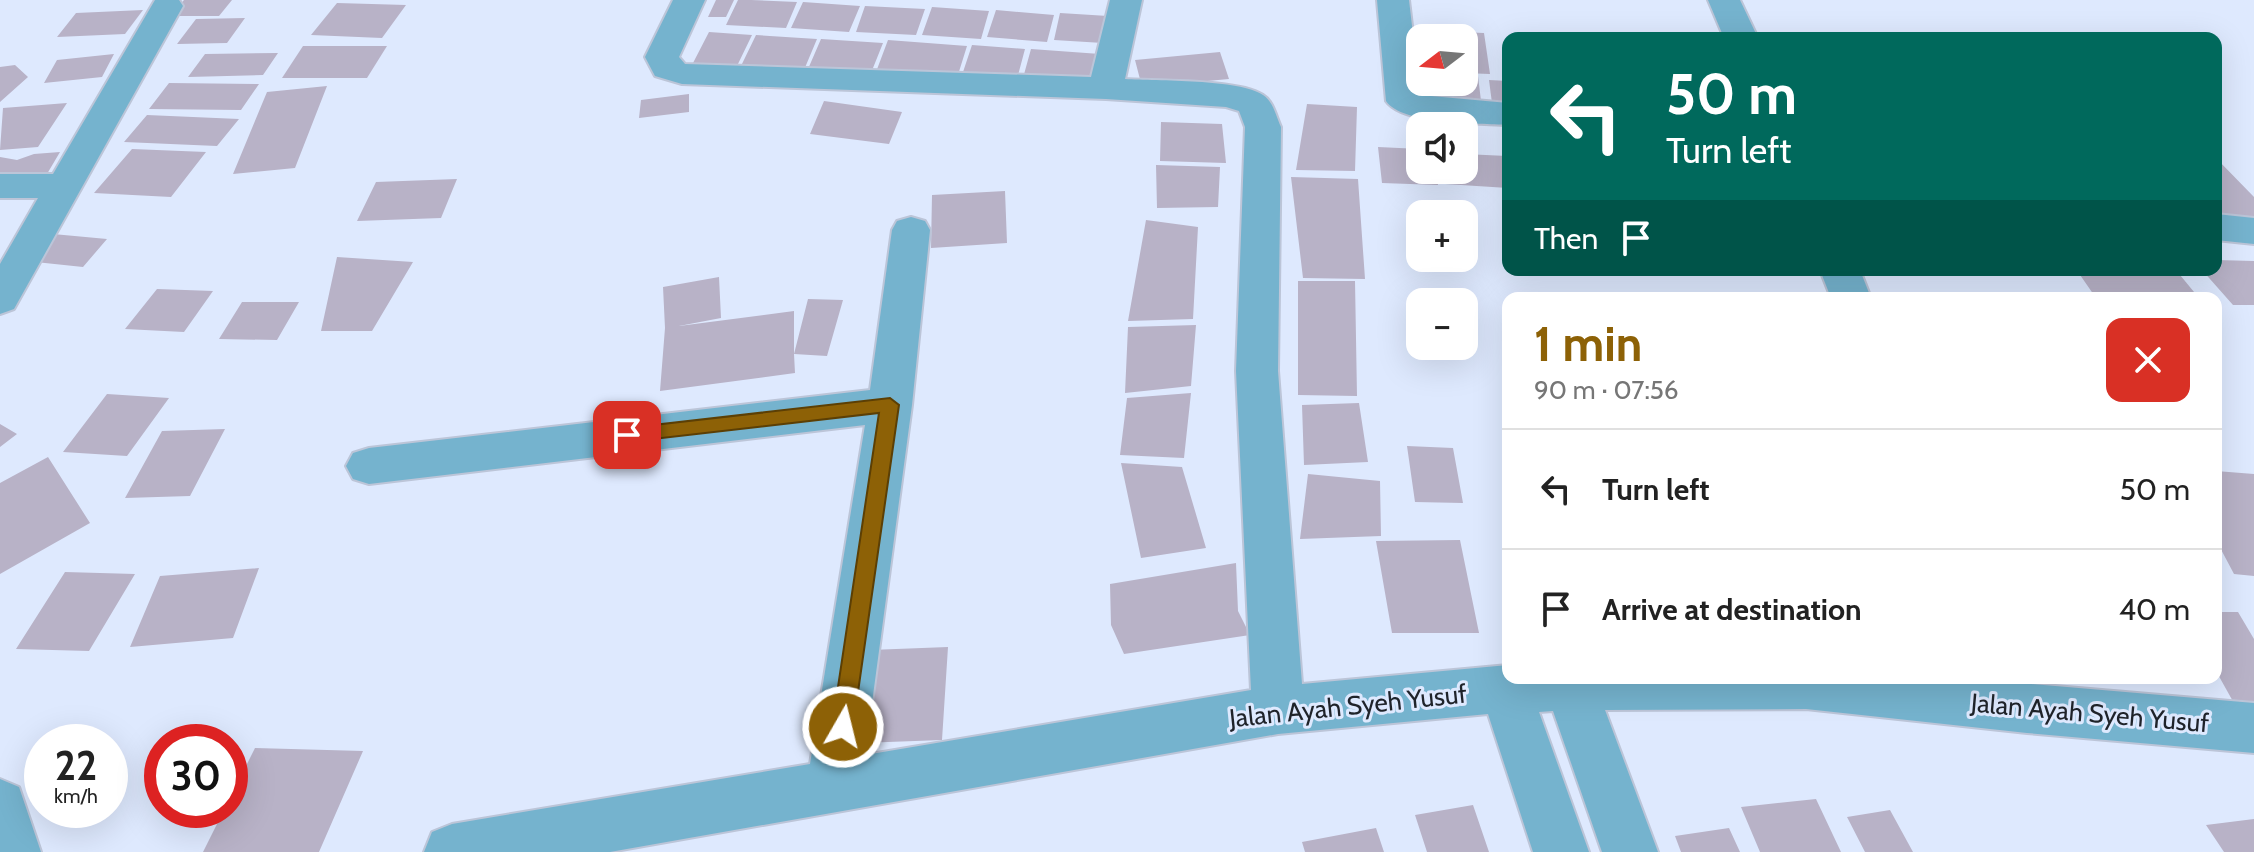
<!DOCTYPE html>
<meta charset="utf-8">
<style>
body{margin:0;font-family:Cabin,sans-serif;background:#f6f6f6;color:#222;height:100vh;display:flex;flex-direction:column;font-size:30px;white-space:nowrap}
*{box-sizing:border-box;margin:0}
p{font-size:26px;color:#767676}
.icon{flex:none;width:44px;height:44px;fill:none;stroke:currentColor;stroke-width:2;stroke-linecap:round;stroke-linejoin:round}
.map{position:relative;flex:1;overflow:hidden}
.details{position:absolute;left:1502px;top:292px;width:720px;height:392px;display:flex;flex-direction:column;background:#fff;border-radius:16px;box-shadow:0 8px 32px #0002}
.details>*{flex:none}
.guide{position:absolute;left:1502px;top:32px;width:720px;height:244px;border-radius:16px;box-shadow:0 8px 32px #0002;background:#00695c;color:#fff;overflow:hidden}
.needle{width:52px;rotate:254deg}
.fabs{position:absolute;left:1406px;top:24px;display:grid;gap:16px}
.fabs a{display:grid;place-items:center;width:72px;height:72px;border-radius:16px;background:#fff;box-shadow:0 8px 32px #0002;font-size:40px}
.speed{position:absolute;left:24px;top:724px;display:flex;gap:16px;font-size:40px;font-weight:700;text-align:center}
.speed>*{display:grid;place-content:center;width:104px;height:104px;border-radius:50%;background:#fff;box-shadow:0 8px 32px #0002;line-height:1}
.speed small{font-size:20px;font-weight:400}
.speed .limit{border:12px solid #d22;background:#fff;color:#111}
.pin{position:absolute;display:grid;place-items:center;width:68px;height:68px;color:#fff;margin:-34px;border-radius:16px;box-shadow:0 4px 12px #0006}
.me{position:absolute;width:88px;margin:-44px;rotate:8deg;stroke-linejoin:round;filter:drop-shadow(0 0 6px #0008)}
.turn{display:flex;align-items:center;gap:28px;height:168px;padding:0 32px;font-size:36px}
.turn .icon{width:104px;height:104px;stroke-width:2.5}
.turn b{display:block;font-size:56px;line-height:68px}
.then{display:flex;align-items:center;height:76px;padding:0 32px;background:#0003;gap:16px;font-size:30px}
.round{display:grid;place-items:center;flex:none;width:84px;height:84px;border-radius:16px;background:#f6f6f6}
.headline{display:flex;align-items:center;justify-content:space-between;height:136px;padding:0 32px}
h1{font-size:48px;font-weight:700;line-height:60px;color:#8d6106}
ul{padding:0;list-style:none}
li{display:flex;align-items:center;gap:24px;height:120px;padding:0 32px;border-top:2px solid #e0e0e0}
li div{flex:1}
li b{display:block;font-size:30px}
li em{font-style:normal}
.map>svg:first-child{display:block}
.building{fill:#b8b2c7}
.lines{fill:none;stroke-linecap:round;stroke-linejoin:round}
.street-casing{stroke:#bcc5d8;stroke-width:4}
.street{fill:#75b3ce;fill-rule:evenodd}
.route{fill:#8d6106;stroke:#5c3f04;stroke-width:2}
.labels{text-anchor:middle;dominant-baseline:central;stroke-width:6;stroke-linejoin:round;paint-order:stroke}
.street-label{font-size:26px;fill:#1f232a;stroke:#dee9fe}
</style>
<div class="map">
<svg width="2254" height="852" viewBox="0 0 2254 852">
<rect width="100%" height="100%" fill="#dee9fe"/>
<path class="building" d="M184,0h48l-13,16h-48z
M716,0h18l-8,17h-18z
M738,0h13l46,2 -11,26 -60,-3z
M803,2l57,4 -11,26 -58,-4z
M337,3l69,2 -24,33 -71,-3z
M865,6l60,3 -9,26 -60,-3z
M932,7l57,4 -8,28 -59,-4z
M143,10l-18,24 -68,3 19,-24z
M996,10l58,5 -7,27 -60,-5z
M1060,13l48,3 -5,27 -49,-3z
M245,18l-18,25 -50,1 19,-25z
M1433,31l51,2 6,41 -26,-1v-35h-30z
M709,32l43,3 -15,31 -44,-3z
M756,35l61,4 -13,31 -63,-4z
M821,39l62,4 -12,30 -63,-4z
M888,40l79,6 -10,32 -81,-6z
M972,45l53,4 -8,30 -55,-4z
M303,46h84l-20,32h-85z
M1031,49l69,5 -6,29 -71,-5z
M1220,52l9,27 -87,8 -7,-27z
M278,53l-15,22 -75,2 17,-23z
M114,54l-12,23 -58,6 13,-23z
M15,65l13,12 -28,25v-35z
M1464,75l14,1 4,33 -63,-5 -1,-22h46z
M1489,80l19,1v31l-15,-1z
M169,83l90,1 -18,26 -92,-1z
M327,86l-32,82 -62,6 34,-82z
M689,94v18l-50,6 2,-18z
M824,101l78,11 -13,32 -79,-10z
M67,103l-29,44 -38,3 3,-42z
M1307,104l50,3 -2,64 -59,-1z
M147,115l92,4 -22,27 -93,-4z
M1161,122l61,2 4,39 -66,-2z
M1378,147l42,2v21h16l2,15 -56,-2z
M132,149l74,3 -35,45 -77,-4z
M60,152l-13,22 -47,-1v-16l17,3 17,-6z
M1464,154l43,2 1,32 -63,-4 -1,-14h20z
M2216,158l38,39v23l-38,3z
M1156,165l64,2 -2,40 -61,1z
M1291,177l67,2 7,100 -62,-1z
M457,179l-16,39 -84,3 19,-39z
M1005,191l2,52 -76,5 1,-53z
M1146,220l52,7 -5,92 -65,2z
M53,234l54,5 -24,28 -57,-6z
M337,257l76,5 -41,69h-51z
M2216,260l38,1v44h-21l-31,-35h14z
M2078,272l102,3 19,23h-103z
M719,277l2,41 -42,8 115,-15v43l14,-55 35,1 -16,56 -33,-2 1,19 -135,18 5,-63 -2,-41z
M1298,281h57l2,115 -59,-1z
M157,289l56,2 -29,41 -59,-3z
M242,302h57l-22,38 -58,-1z
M1196,325l-5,61 -66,7 3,-66z
M1191,393l-7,65 -64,-3 7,-57z
M107,394l62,4 -42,58 -64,-4z
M1359,403l9,59 -64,3 -2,-60z
M0,424l17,10 -17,13z
M225,429l-35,67 -65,2 37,-67z
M1407,446l46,2 10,55 -48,-1z
M48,457l42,66 -90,51v-91z
M1121,463l61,4 24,81 -65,10z
M2216,471l38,3v102l-20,-2 -18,-34z
M1308,474l72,7 1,55 -81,3z
M1460,540l19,93h-87l-16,-92z
M1236,563l2,48 12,24 -126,19 -13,-29 -1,-41z
M259,568l-26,70 -103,9 30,-71z
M65,572l70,2 -46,77 -73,-2z
M2216,612h22l16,27v66h-19l-19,-34z
M948,647l-6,93 -81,3 9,-93z
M255,748l108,3 -44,101h-116l21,-42h6v-12z
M1816,799l25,53h-81l-19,-45z
M1473,805l16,47h-62l-12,-37z
M1890,810l23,42h-48l-18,-35z
M2254,819v33h-30l-18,-27z
M1376,828l8,24h-79l-3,-10z
M1729,828l11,24h-59l-6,-16z"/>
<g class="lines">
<defs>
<path id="street" d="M155,0h24l4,6 -169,303 -14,5v-50l38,-66h-38v-24h53z
M673,0h32l-26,57 6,7 406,13 19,-77h32l-17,79c31,2 115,0 138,16 10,6 13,21 18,32l-3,244 24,313 206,-19v13h454l292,25v50l-227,-20 -221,-24 -201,1 53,142h-56l-49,-141 -14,1 50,140h-56l-45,-138 -210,20 -668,118h-186l8,-20 20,-8 358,-60 55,-339 -496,59 -16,-5 -7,-13 7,-13 16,-5 501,-58 22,-160 5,-9 14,-4 14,4 5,9 -18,175 -47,350 386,-65 -15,-319 9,-244 -6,-16 -13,-4 -120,-8 -424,-15 -27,-8 -10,-19z
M1377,0h32l11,95 88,8v22c-29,-2 -106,0 -122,-24z
M1708,0h32l18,38h-34z
M2216,214l38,4v26l-38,-4z
M1820,270h40l11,28h-40z
M0,779l19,8 22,65h-41z"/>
</defs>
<use href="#street" class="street-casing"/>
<use href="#street" class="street"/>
</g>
<path class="route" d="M890,398l9,7 -46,322 -3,7 -7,3 -8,-3 -3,-7 47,-314 -252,29 -9,-7 9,-7z"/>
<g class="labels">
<g class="street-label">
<text transform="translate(1348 706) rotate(-6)">Jalan Ayah Syeh Yusuf</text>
<text transform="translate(2090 713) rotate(5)">Jalan Ayah Syeh Yusuf</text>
</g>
</g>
</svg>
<div class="fabs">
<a><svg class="needle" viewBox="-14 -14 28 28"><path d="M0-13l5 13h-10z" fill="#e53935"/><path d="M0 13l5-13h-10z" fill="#767676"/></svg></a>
<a><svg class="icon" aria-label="sound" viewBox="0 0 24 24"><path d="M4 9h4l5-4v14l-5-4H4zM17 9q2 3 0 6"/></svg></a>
<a>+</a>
<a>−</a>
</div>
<div class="speed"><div>22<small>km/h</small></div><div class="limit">30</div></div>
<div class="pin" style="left:627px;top:435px;background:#d93025"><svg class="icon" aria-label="arrive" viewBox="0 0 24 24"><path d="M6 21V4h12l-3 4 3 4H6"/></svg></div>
<svg class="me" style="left:843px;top:727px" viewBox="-20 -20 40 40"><circle r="17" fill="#8d6106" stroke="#fff" stroke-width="3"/><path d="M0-11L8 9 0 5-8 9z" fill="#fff"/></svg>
<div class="guide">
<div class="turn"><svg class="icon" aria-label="left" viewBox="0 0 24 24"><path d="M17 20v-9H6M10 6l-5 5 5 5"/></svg><div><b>50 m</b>Turn left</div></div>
<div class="then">Then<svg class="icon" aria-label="arrive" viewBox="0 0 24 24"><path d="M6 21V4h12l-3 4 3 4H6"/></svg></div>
</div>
<section class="details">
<div class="headline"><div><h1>1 min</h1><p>90 m · 07:56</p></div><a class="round" style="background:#d93025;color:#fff"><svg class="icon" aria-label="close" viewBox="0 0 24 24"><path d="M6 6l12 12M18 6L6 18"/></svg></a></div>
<ul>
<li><svg class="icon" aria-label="left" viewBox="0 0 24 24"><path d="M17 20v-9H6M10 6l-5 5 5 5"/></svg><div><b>Turn left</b></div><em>50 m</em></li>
<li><svg class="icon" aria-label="arrive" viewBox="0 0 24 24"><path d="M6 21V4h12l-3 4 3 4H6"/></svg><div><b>Arrive at destination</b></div><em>40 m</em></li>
</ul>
</section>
</div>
